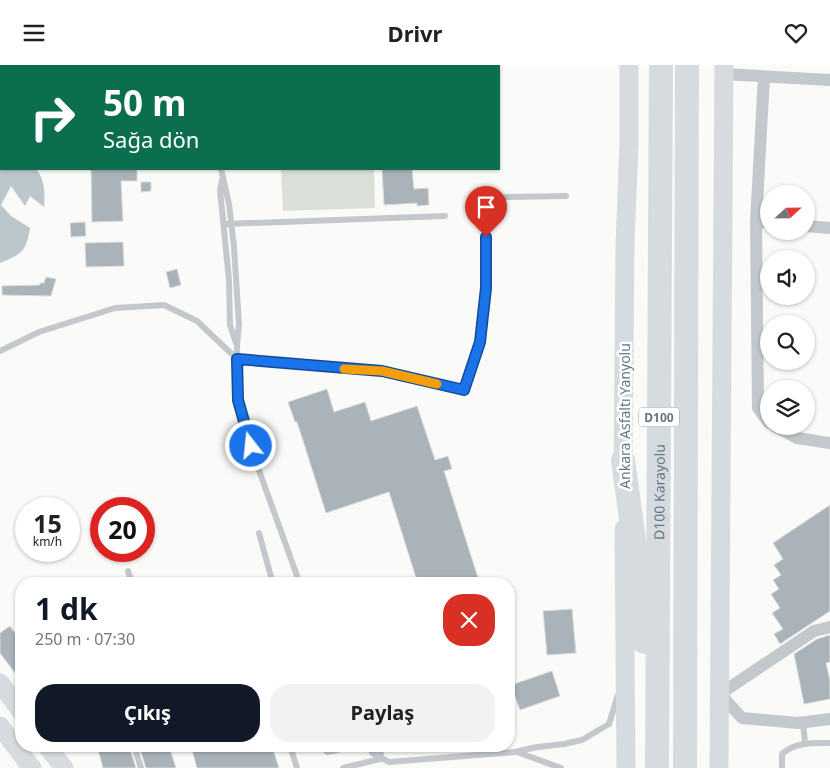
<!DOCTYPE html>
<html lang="tr">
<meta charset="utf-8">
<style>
body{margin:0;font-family:"Noto Sans",sans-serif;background:#f2f2f2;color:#202124;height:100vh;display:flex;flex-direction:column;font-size:19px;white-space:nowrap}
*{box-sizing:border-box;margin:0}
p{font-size:16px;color:#757577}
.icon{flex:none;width:28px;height:28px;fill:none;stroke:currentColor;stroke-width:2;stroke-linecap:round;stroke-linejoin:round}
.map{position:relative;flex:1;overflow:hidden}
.side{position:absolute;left:15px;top:512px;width:500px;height:175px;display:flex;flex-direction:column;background:#fff;border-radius:20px;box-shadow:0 1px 4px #0004}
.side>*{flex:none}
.top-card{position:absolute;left:0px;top:0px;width:500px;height:105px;box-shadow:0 1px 4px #0004;background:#0b6e4f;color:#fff;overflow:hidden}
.needle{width:32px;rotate:68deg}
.buttons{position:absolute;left:760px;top:120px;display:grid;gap:10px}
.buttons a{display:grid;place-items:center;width:55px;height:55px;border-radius:50%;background:#fff;box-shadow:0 1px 4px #0004;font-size:25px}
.speed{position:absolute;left:15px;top:432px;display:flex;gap:10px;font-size:25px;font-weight:700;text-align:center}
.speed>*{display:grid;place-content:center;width:65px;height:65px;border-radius:50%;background:#fff;box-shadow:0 1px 4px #0004;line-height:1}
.speed small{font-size:12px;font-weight:400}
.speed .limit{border:8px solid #d22;background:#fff;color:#111}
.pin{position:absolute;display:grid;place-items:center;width:42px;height:42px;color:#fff;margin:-51px -21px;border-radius:50% 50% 50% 0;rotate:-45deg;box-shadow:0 0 5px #0007}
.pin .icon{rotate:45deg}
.me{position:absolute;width:55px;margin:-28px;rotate:344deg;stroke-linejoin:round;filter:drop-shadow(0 0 4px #0008)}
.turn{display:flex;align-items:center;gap:18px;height:105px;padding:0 20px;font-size:22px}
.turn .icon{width:65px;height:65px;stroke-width:2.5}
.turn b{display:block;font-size:35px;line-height:42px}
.round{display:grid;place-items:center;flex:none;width:52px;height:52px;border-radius:20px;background:#f2f2f2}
.summary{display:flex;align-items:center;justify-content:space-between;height:85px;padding:0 20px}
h1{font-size:30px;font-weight:700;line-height:38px;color:#111827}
.action{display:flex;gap:10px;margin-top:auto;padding:10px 20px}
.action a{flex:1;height:58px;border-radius:20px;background:#111827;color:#fff;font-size:20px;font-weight:700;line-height:58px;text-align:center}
.action a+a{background:#f2f2f2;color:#202124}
header{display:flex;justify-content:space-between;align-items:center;height:65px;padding:0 20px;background:#fff;font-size:22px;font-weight:700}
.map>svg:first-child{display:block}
.green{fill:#dadfd7}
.water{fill:#bbc7cb}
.building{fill:#aab3b9;stroke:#dcdcda}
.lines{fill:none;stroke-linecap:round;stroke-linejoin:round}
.lane{stroke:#c3c8cc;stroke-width:6}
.street{stroke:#c3c8cc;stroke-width:12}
.secondary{stroke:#d6dbdf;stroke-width:19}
.highway{stroke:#d6dbdf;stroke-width:24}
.route-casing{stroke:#114b97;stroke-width:12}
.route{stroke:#1a73e8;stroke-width:9}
.slow{stroke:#f59e0b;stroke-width:9}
.labels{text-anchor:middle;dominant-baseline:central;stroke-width:5;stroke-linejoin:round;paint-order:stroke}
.shield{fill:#fff;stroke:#939fa8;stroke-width:1}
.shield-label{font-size:12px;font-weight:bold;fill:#657683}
.street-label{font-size:14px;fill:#657683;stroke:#fff}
</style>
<header><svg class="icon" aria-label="menu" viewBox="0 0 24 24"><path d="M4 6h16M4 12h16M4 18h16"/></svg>Drivr<svg class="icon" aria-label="heart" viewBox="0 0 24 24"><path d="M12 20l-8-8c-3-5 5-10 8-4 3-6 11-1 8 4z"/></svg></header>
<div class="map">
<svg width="830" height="703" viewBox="0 0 830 703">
<rect width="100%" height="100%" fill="#fafaf8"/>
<path class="green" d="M281,104h93l1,39 -92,3z"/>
<path class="water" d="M0,0l14,1h-13v103h35c9,11 9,24 8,38l-14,-11 -5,10 -14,-20 -10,19 10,11 19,12c-4,24 -8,26 -30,35z"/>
<path class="building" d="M91,104h46v12h-16l2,40 -31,1z
M382,104h30l2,20 14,-1 1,17 -12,1v-3l-33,2z
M141,117h10v9l-10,1z
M85,157l1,14 -15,1 -1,-14z
M123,177l1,24 -38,1 -1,-24z
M177,204l4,16 -11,3 -4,-16z
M46,212l10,2 -5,17 -49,-1v-9l38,-1v-2h4z
M327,324l7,23 31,-10 6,19 46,-15 18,54 13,-4 4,13 -8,2 36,113h-62l-29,-92 -63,21 -29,-91h-2l-7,-20z
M830,440v106l-50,33 -6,-10 9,-5 -11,-16 8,-5 -9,-14 8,-5 -6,-9 8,-5 -7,-10 9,-6 -10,-16z
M572,544l4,44 -29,2 -4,-44z
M10,561l11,16v11l-5,4 5,7v17l-21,-28v-20z
M830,570v27l-4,1 4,18v18l-26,5 -10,-50 23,-15z
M552,606l8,25 -40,14 -9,-25z
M97,681h32l7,22h-33z
M139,681h30l7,22h-30z
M191,681h81l7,22h-82z"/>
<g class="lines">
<path class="lane" d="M211,0v1
M221,104l8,35 5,43 5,77 -2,21 1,55 18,62 44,122
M222,115l-2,10 9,90 1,45 6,18
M224,159l221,-8
M0,286l39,-19 76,-24 49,-3 33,16 40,38 145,12 82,19 15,-48 7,-54 1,-85 19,-6 60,-1
M259,468l14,51
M128,506l4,13
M803,658l2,20
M134,681l7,22
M290,681l7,22
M321,681l6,6 11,-2 3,-4
M369,681l3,7 17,9 126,-10 22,-5 27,-3 18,-4 27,-16 9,-29
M517,687l44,16
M380,694l2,-13
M343,703l37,-9
M782,703v-14c13,-12 31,-11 48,-11"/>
<path class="street" d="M724,9l106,6
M764,12l-8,144 13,2
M756,156l2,187 11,15
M806,161l24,2
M774,361l23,12 33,5
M830,562l-16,4 -94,63 22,24 56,5 32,-4"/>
<path class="secondary" d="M623,409l2,-229 4,-102v-78
M624,464l2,239
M0,618l21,28
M0,661l32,42
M47,681l17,22
M719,703l5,-703"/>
<g class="highway">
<path d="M623,395l16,117 5,65"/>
<path id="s1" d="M657,703l4,-703"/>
<path d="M685,703l2,-703"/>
</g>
</g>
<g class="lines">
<defs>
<path id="route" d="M251,381l-13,-46 -1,-41 145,12 82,19 16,-48 6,-54v-51"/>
</defs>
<use href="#route" class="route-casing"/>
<use href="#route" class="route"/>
<path class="slow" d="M344,304l38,2 55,13"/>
</g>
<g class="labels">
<rect class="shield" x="639" y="342.5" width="40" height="19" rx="4"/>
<g class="shield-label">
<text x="659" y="352">D100</text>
</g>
<g class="street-label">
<text transform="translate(624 351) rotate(-90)">Ankara Asfaltı Yanyolu</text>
<text stroke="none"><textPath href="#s1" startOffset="276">D100 Karayolu</textPath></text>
</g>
</g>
</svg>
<div class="buttons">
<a><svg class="needle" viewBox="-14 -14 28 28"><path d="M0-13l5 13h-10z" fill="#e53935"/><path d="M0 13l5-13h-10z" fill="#757577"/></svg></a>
<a><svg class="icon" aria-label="sound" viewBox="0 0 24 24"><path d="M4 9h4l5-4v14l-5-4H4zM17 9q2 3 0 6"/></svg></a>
<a><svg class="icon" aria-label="search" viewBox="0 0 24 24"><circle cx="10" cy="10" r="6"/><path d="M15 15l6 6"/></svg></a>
<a><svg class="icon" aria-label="layers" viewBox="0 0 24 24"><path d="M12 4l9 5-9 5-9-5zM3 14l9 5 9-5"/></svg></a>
</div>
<div class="speed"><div>15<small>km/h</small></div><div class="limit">20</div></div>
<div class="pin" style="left:486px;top:172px;background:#d93025"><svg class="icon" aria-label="arrive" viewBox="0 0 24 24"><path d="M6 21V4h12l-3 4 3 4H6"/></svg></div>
<svg class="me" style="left:251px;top:381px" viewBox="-20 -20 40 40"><circle r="17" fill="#1a73e8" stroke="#fff" stroke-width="3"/><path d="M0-11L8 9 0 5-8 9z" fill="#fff"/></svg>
<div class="top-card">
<div class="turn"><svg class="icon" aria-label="right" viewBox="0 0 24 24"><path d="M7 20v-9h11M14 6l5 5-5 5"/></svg><div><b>50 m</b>Sağa dön</div></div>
</div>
<section class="side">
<div class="summary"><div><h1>1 dk</h1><p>250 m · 07:30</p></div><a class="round" style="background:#d93025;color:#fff"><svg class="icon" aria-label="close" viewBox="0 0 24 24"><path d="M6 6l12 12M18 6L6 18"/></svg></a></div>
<div class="action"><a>Çıkış</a><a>Paylaş</a></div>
</section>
</div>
